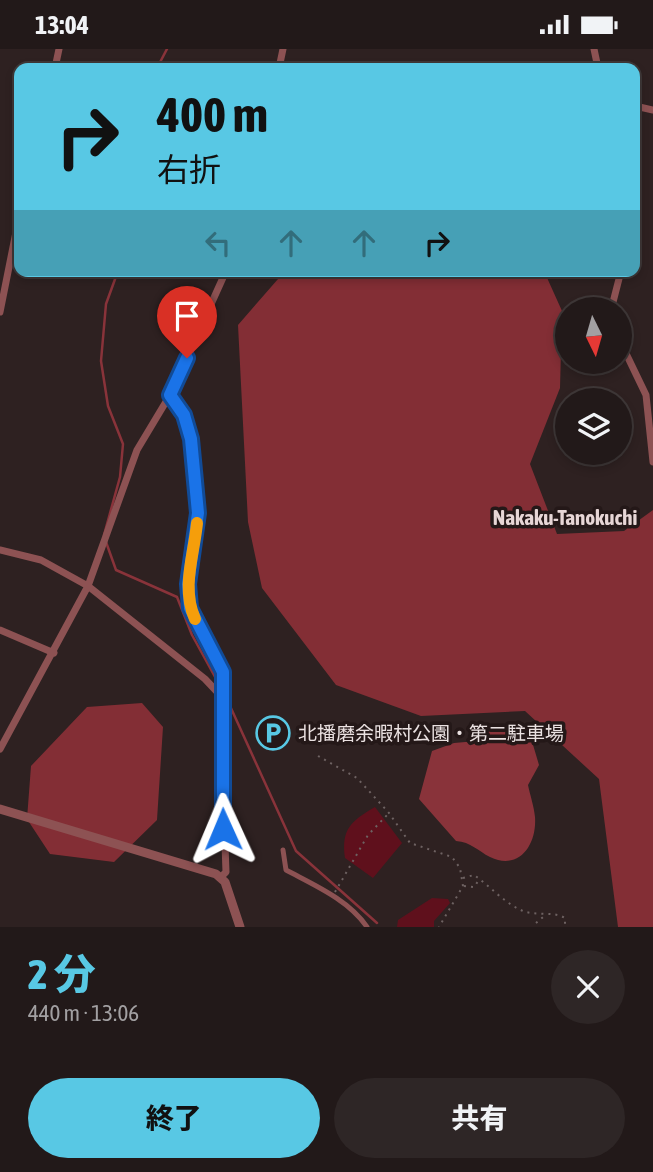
<!DOCTYPE html>
<html lang="ja">
<meta charset="utf-8">
<style>
body{margin:0;font-family:"Asap Condensed","Noto Sans JP",sans-serif;background:#2e2626;color:#f1f3f6;height:100vh;display:flex;flex-direction:column;font-size:26px;white-space:nowrap}
*{box-sizing:border-box;margin:0}
p{font-size:23px;color:#a2a0a2}
.icon{flex:none;width:38px;height:38px;fill:none;stroke:currentColor;stroke-width:2;stroke-linecap:round;stroke-linejoin:round}
.map{position:relative;height:878px;overflow:hidden}
.side{display:flex;flex-direction:column;background:#221919;flex:1}
.side>*{flex:none}
.guide{position:absolute;left:14px;top:14px;width:626px;height:214px;border-radius:14px;box-shadow:0 4px 10px #0003,0 0 0 2px #3f3838;background:#58c8e4;color:#111;overflow:hidden}
.needle{width:46px;rotate:175deg}
.buttons{position:absolute;left:555px;top:248px;display:grid;gap:14px}
.buttons a{display:grid;place-items:center;width:77px;height:77px;border-radius:50%;background:#221919;box-shadow:0 4px 10px #0003,0 0 0 2px #3f3838;font-size:35px}
.pin{position:absolute;display:grid;place-items:center;width:60px;height:60px;color:#fff;margin:-72px -30px;border-radius:50% 50% 50% 0;rotate:-45deg;box-shadow:0 0 7px #0007}
.pin .icon{rotate:45deg}
.me{position:absolute;width:77px;margin:-38px;rotate:359deg;stroke-linejoin:round;filter:drop-shadow(0 0 5px #0008)}
.turn{display:flex;align-items:center;gap:24px;height:147px;padding:0 28px;font-size:32px}
.turn .icon{width:91px;height:91px;stroke-width:2.5}
.turn b{display:block;font-size:49px;line-height:60px}
.lanes{display:flex;align-items:center;height:66px;padding:0 28px;background:#0003;justify-content:center;gap:35px;direction:ltr}
.lanes .off{opacity:.35}
.round{display:grid;place-items:center;flex:none;width:74px;height:74px;border-radius:37px;background:#2e2626}
.overview{display:flex;align-items:center;justify-content:space-between;height:119px;padding:0 28px}
h1{font-size:42px;font-weight:800;line-height:52px;color:#58c8e4}
.button{display:flex;gap:14px;margin-top:auto;padding:14px 28px}
.button a{flex:1;height:80px;border-radius:42px;background:#58c8e4;color:#111;font-size:28px;font-weight:800;line-height:80px;text-align:center}
.button a+a{background:#2e2626;color:#f1f3f6}
.status{display:flex;justify-content:space-between;align-items:center;height:49px;padding:0 35px;background:#221919;direction:ltr}
.status svg{height:19px;fill:currentColor}
.map>svg:first-child{display:block}
.green{fill:#5f101c}
.forest{fill:#832e35}
.water{fill:#89333a}
.lines{fill:none;stroke-linecap:round;stroke-linejoin:round}
.stream{stroke:#89333a;stroke-width:2.5}
.path{stroke:#6e6262;stroke-width:2;stroke-dasharray:2 5;stroke-linecap:butt}
.pedestrian{stroke:#8d5253;stroke-width:5}
.minor{stroke:#8d5253;stroke-width:7}
.tertiary{stroke:#8d5253;stroke-width:9}
.route-casing{stroke:#114b97;stroke-width:18}
.route{stroke:#1a73e8;stroke-width:12}
.slow{stroke:#f59e0b;stroke-width:12}
.labels{text-anchor:middle;dominant-baseline:central;stroke-width:7;stroke-linejoin:round;paint-order:stroke}
.poi-label{font-size:19px;fill:#eae1e1;stroke:#241818;text-anchor:start}
.neighbourhood-label{font-size:21px;font-weight:bold;fill:#e7d6d6;stroke:#241818}
</style>
<div class="status"><b>13:04</b><svg viewBox="0 0 49 12"><path d="M0 12V9h3v3zM5 12V6h3v6zM10 12V3h3v9zM15 12V0h3v12zM26 1h20v11H26zM47 4h2v5h-2z"/></svg></div>
<div class="map">
<svg width="653" height="878" viewBox="0 0 653 878">
<rect width="100%" height="100%" fill="#2e2121"/>
<path class="green" d="M375,758l27,36 -29,35 -28,-20c-4,-29 6,-37 30,-51z
M432,849l16,1 2,4 -16,18v6h-37l1,-7z"/>
<path class="forest" d="M285,222h259l18,40 -2,77 -30,76 27,70 67,-3 29,-21v417h-35l-19,-148 -74,-68 -104,5 -85,-31 -74,-97 -14,-66 -10,-197z
M142,654l21,24 -6,93 -43,42 -64,-8 -23,-35 4,-53 56,-59z"/>
<path class="water" d="M496,679l18,1 17,9 8,27 -11,20c2,10 6,21 7,32 2,28 -16,54 -45,40 -12,-6 -19,-15 -34,-16l-37,-42 13,-48 22,-8 23,-2 13,-12z"/>
<g class="lines">
<path class="stream" d="M157,19l10,-19
M104,486l16,-58 3,-33 -15,-38 -7,-45 5,-57 12,-33
M106,493l10,28 61,27 15,38 28,51
M225,646l71,156 81,72"/>
<path class="path" d="M318,707l39,22 32,35 21,30 42,14 8,11 3,18 -24,41
M463,829l11,-3c16,11 30,28 49,36 13,5 31,0 42,7v9
M464,837l10,1 5,-7
M335,843l33,-57 21,-22
M536,874l7,-6"/>
<path class="pedestrian" d="M283,801l3,20c28,15 63,30 81,57"/>
<path class="minor" d="M594,0l4,19
M55,19l4,-19
M279,19l4,-19
M635,57l18,4
M611,261l10,-39
M0,263l19,-95
M620,292l26,54 7,67
M170,346l14,20 7,24 7,74 -10,71 2,24 33,64 -1,88 4,112 -5,5
M0,501l41,10 47,26 117,93 16,17
M0,581l54,23
M0,700l88,-163 49,-136 33,-55 56,-124"/>
<path class="tertiary" d="M0,760l216,65 9,8 15,45"/>
</g>
<g class="lines">
<defs>
<path id="route" d="M187,309l-17,37 14,20 7,24 7,74 -10,71 2,24 33,64v157"/>
</defs>
<use href="#route" class="route-casing"/>
<use href="#route" class="route"/>
<path class="slow" d="M195,570c-14,-31 -1,-64 2,-96"/>
</g>
<defs>
<symbol id="parking-ring" viewBox="-11 -11 22 22"><circle r="9.5" fill="#241818" stroke="#58c8e4" stroke-width="1.5"/><path d="M-3.5-5.5H1a3.5 3.5 0 0 1 0 7H-1V5.5H-3.5ZM-1-3.4V-.6H.8a1.4 1.4 0 0 0 0-2.8Z" fill="#58c8e4"/></symbol>
</defs>
<g fill-rule="evenodd">
<use href="#parking-ring" x="254" y="665" width="38" height="38"/>
</g>
<g class="labels">
<g class="poi-label">
<text x="298" y="684">北播磨余暇村公園・第二駐車場</text>
</g>
<g class="neighbourhood-label">
<text x="565" y="468">Nakaku-Tanokuchi</text>
</g>
</g>
</svg>
<div class="buttons">
<a><svg class="needle" viewBox="-14 -14 28 28"><path d="M0-13l5 13h-10z" fill="#e53935"/><path d="M0 13l5-13h-10z" fill="#a2a0a2"/></svg></a>
<a><svg class="icon" aria-label="layers" viewBox="0 0 24 24"><path d="M12 4l9 5-9 5-9-5zM3 14l9 5 9-5"/></svg></a>
</div>
<div class="pin" style="left:187px;top:309px;background:#d93025"><svg class="icon" aria-label="arrive" viewBox="0 0 24 24"><path d="M6 21V4h12l-3 4 3 4H6"/></svg></div>
<svg class="me" style="left:223px;top:780px" viewBox="-20 -20 40 40"><path d="M0-17L14 15 0 8-14 15z" fill="#1a73e8" stroke="#fff" stroke-width="4"/></svg>
<div class="guide">
<div class="turn"><svg class="icon" aria-label="right" viewBox="0 0 24 24"><path d="M7 20v-9h11M14 6l5 5-5 5"/></svg><div><b>400 m</b>右折</div></div>
<div class="lanes"><svg class="icon off" aria-label="left" viewBox="0 0 24 24"><path d="M17 20v-9H6M10 6l-5 5 5 5"/></svg><svg class="icon off" aria-label="ahead" viewBox="0 0 24 24"><path d="M12 20V5M6 11l6-6 6 6"/></svg><svg class="icon off" aria-label="ahead" viewBox="0 0 24 24"><path d="M12 20V5M6 11l6-6 6 6"/></svg><svg class="icon" aria-label="right" viewBox="0 0 24 24"><path d="M7 20v-9h11M14 6l5 5-5 5"/></svg></div>
</div>
</div>
<section class="side">
<div class="overview"><div><h1>2 分</h1><p>440 m · 13:06</p></div><a class="round"><svg class="icon" aria-label="close" viewBox="0 0 24 24"><path d="M6 6l12 12M18 6L6 18"/></svg></a></div>
<div class="button"><a>終了</a><a>共有</a></div>
</section>
